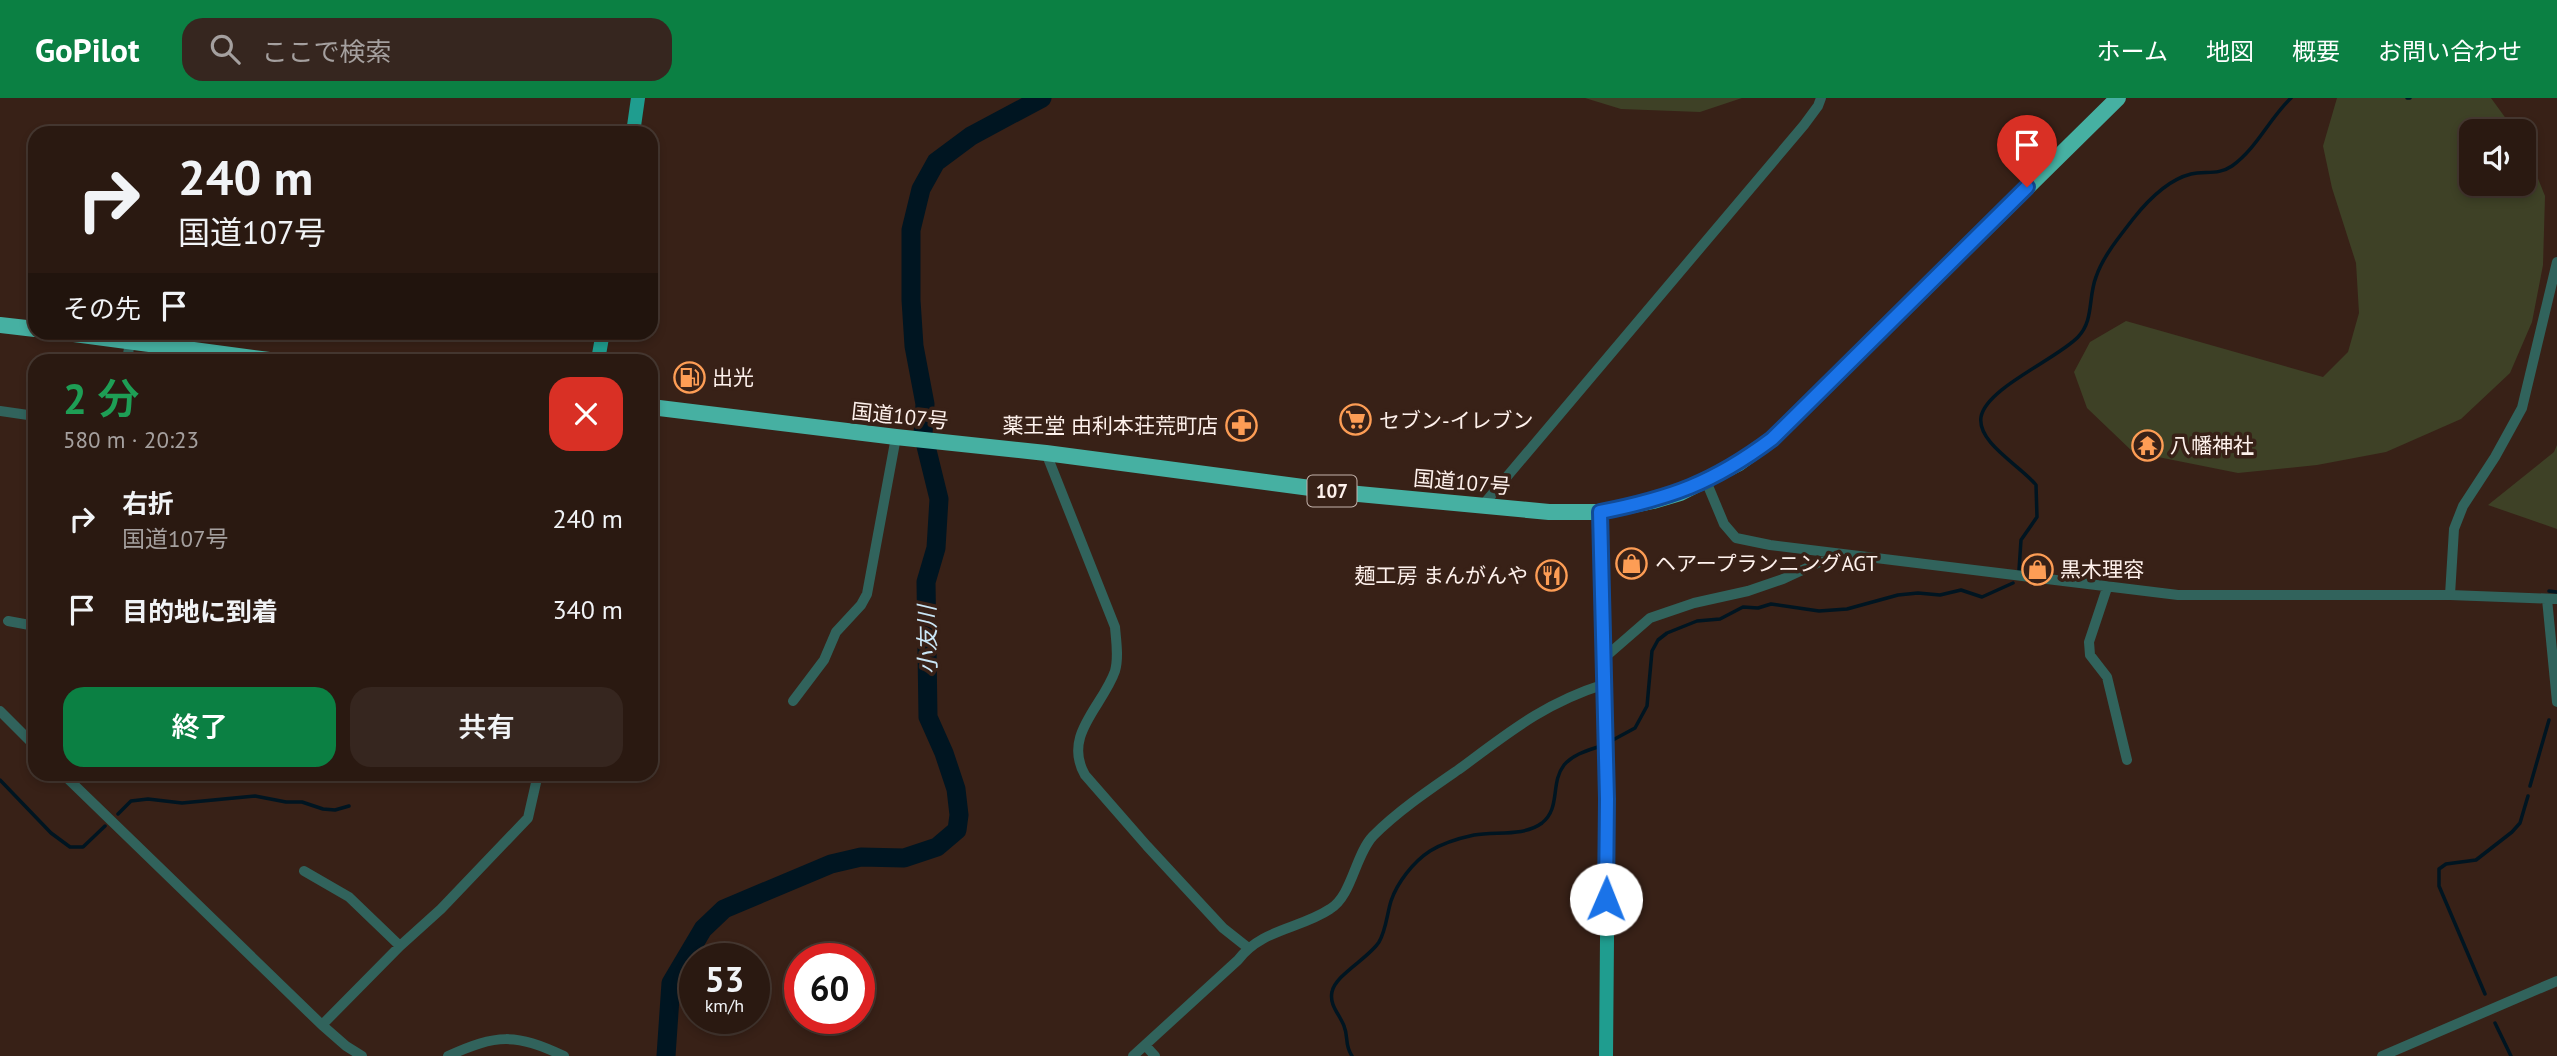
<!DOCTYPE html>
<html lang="ja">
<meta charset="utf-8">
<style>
body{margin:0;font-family:"PT Sans","Noto Sans JP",sans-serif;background:#36261f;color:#f1f3f6;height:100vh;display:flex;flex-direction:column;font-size:26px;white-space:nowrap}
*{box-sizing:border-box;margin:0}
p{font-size:23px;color:#a5a09f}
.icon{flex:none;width:38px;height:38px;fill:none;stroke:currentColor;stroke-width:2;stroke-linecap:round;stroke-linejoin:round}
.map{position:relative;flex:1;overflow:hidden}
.drawer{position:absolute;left:28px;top:256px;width:630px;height:427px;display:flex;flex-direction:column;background:#2a1911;border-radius:21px;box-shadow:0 4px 10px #0003,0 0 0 2px #463831}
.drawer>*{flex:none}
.guide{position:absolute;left:28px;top:28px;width:630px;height:214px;border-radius:21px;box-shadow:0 4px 10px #0003,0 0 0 2px #463831;background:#2a1911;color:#f1f3f6;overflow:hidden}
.tools{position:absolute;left:2459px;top:21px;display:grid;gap:14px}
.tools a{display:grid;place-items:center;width:77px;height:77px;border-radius:14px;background:#2a1911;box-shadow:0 4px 10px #0003,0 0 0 2px #463831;font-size:35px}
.speed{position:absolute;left:679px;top:845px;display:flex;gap:14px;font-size:35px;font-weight:700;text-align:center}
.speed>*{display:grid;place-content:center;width:91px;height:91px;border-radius:50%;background:#2a1911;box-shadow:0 4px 10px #0003,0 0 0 2px #463831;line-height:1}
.speed small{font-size:18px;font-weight:400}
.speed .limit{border:10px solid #d22;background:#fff;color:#111}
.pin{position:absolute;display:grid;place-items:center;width:60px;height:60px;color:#fff;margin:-72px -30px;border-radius:50% 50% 50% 0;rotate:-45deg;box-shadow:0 0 7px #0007}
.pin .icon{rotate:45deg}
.me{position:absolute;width:77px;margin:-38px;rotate:1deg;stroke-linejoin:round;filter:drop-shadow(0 0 5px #0008)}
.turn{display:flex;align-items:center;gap:24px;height:147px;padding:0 35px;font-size:32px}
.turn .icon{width:91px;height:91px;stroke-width:2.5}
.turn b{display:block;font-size:49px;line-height:60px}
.then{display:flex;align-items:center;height:66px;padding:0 35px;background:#0003;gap:14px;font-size:26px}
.round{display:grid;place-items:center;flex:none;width:74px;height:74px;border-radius:21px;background:#36261f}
.summary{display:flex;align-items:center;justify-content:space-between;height:119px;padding:0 35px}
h1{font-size:42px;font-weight:600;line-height:52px;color:#1e9e55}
.cta{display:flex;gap:14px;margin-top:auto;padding:14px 35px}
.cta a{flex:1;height:80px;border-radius:21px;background:#0b8043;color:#fff;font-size:28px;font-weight:600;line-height:80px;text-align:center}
.cta a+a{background:#36261f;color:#f1f3f6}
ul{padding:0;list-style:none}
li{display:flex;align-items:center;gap:21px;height:91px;padding:0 35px}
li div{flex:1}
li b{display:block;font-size:26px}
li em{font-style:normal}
header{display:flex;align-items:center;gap:42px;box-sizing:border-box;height:98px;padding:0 35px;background:#0b8043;color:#fff}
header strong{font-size:33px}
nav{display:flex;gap:38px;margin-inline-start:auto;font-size:24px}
.search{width:490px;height:63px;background:#36261f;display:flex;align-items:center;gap:18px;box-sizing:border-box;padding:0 24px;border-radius:21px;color:#a5a09f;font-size:26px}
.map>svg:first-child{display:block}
.green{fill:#3e4126}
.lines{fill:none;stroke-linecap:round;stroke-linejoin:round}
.stream{stroke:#001521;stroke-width:3.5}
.river{stroke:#001521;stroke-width:19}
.minor{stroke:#31635c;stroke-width:10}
.major{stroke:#1f9d8f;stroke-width:14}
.highway{stroke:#46b0a2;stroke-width:16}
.route-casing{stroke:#114b97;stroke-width:18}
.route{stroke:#1a73e8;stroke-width:12}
.labels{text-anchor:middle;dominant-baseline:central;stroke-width:7;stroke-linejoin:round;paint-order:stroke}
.shield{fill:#382117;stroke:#c3b3ac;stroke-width:2}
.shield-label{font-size:19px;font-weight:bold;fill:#fef1ec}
.poi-label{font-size:21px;fill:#fef1ec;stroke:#382117;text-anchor:start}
.street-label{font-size:21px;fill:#fef1ec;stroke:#382117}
.water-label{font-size:23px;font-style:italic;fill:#cae7f7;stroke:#382117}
</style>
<header>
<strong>GoPilot</strong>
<div class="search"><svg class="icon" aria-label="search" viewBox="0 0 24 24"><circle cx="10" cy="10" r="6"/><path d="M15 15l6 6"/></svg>ここで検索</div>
<nav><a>ホーム</a><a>地図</a><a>概要</a><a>お問い合わせ</a></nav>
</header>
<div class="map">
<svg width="2557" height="958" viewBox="0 0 2557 958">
<rect width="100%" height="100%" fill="#382117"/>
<path class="green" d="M1585,0h157l-42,14 -79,-3z
M2337,0h154l24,33h-44v53h53v-40l21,52 -2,69 -11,57 -22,51 -49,46 -75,33 -69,13 -79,8 -105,-21 -46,-44 -13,-36 16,-30 36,-21 197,56 25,-25 11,-39 -3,-50 -24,-75 -9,-42z
M2557,347v84l-69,-24 66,-53z"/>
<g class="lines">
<path class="stream" d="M2407,0h3
M2019,472l2,-30 16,-23 -1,-32c-15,-19 -59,-42 -55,-68 5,-29 76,-58 97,-80 16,-16 10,-40 18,-60 7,-21 24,-41 37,-58 15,-19 34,-39 58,-45 15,-3 28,1 41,-8 25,-18 37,-47 59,-68
M2549,493l8,1
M1611,643l24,-13 12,-22 5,-55 6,-11 9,-7 30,-12 23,-2 23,-12 15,1 13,-4 48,7 28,-2 51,-14 20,-2 22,2 21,-5 21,7 31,-14
M0,682l51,53 19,14h13l22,-21
M2530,688l19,-66
M118,716l13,-13 17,-2 34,4 73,-7 31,6h16l21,7 12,1 14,-4
M2485,896l-46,-108v-17l7,-5 30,-4 36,-28 8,-9 8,-27
M2495,925l16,33
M1352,958c-8,-12 -3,-18 -8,-30 -4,-11 -15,-21 -12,-34 3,-17 37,-34 47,-50 7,-12 8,-28 12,-41 6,-18 22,-39 39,-50 13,-8 30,-13 44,-16 22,-4 49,2 68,-12 19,-15 8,-40 22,-58 9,-11 25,-15 37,-19"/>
<path class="river" d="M666,958l5,-73 32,-54 21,-20 107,-45 30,-7 43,1 33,-11 20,-17 2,-15 -3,-26 -12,-36 -16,-36 -2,-135 10,-34 3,-49 -16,-65 2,-30 -11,-58 -3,-46v-70l10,-41 15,-27 35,-26 71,-38"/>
<path class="minor" d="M127,262l3,-18
M0,313l35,5
M1046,355l69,174c1,13 4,30 0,44 -12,35 -53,64 -30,104l62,71 76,82 24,19
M1706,383l18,43 12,14 34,7 408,50h272l107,4
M1483,407l321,-380 14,-19 3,-8
M2107,490l-18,54 1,13 17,22 20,83
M2450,497l4,-66 9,-23 32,-49 27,-49 35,-146
M2547,501l10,103
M8,523l27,5
M31,527l4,-30
M1604,560l46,-40 44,-15 54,-12 35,-12 54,-25
M793,603l31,-41 12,-28 25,-27 6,-11 29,-157
M0,613l35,35
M63,676l259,251 24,21 16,10
M304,773l45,26 51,49
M322,927l78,-79 41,-37 87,-91 10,-44
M1145,947l10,11
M448,958c49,-22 67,-23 116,0
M1133,958l105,-96c23,-31 62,-31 92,-51 22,-13 25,-54 43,-73 25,-25 56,-46 85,-66 50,-37 86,-67 147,-86
M2382,958l175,-75"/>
<path class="major" d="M633,35l5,-35
M598,262l5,-28
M1600,414l8,312 -2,232"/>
<path class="highway" d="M0,227l35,4
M59,234l210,28
M651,309l245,30 150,16 302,40 201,19h51l53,-11 27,-8 59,-30 33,-24 346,-341"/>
</g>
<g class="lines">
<defs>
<path id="route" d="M1606,801l1,-100 -7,-287c71,-14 113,-29 172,-73l255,-252"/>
</defs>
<use href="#route" class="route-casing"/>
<use href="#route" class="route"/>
</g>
<defs>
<symbol id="fuel-ring" viewBox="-11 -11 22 22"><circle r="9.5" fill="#382117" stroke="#fd9d55" stroke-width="1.5"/><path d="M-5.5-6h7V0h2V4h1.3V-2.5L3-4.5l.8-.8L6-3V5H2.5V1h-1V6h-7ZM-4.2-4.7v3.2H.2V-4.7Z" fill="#fd9d55"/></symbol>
<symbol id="supermarket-ring" viewBox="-11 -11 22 22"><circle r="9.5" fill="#382117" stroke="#fd9d55" stroke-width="1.5"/><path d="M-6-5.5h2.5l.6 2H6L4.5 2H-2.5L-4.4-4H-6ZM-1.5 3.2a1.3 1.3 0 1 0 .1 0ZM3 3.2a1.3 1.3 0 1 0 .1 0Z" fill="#fd9d55"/></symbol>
<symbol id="pharmacy-ring" viewBox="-11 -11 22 22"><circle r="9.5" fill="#382117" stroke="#fd9d55" stroke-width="1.5"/><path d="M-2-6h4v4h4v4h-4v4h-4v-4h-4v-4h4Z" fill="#fd9d55"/></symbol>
<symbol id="temple-ring" viewBox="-11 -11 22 22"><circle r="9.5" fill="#382117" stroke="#fd9d55" stroke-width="1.5"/><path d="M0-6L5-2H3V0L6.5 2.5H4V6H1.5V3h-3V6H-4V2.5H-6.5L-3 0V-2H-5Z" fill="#fd9d55"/></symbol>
<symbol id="shop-ring" viewBox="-11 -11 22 22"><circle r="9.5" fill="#382117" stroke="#fd9d55" stroke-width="1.5"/><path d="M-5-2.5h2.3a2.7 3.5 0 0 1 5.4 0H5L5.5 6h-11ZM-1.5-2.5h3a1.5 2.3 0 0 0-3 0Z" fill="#fd9d55"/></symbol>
<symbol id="restaurant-ring" viewBox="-11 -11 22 22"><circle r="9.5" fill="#382117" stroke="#fd9d55" stroke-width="1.5"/><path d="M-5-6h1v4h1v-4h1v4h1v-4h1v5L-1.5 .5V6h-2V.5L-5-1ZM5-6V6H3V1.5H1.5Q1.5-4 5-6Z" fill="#fd9d55"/></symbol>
</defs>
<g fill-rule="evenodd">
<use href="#fuel-ring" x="672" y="262" width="35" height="35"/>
<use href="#supermarket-ring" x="1338" y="304" width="35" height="35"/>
<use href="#pharmacy-ring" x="1224" y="310" width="35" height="35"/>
<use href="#temple-ring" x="2130" y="330" width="35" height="35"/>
<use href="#shop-ring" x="1614" y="448" width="35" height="35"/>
<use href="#shop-ring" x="2020" y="454" width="35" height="35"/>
<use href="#restaurant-ring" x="1534" y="460" width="35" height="35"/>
</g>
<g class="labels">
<rect class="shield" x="1307.5" y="377.5" width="49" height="31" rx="5"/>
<g class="shield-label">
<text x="1332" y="393">107</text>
</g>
<g class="poi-label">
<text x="712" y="279">出光</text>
<text x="1379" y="322">セブン-イレブン</text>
<text x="1218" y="327" text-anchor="end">薬王堂 由利本荘荒町店</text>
<text x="2170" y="347">八幡神社</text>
<text x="1655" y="465">ヘアープランニングAGT</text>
<text x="2060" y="471">黒木理容</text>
<text x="1528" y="477" text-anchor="end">麺工房 まんがんや</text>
</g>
<g class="street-label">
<text transform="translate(900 318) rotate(6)">国道107号</text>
<text transform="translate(1462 384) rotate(5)">国道107号</text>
</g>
<g class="water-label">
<text transform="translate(927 542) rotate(-91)">小友川</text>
</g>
</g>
</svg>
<div class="tools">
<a><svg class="icon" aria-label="sound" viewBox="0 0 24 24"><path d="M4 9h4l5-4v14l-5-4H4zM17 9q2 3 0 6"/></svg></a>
</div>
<div class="speed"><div>53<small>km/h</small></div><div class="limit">60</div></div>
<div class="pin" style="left:2027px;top:89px;background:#d93025"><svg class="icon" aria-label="arrive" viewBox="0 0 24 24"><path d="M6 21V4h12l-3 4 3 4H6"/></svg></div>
<svg class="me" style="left:1606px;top:801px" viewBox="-20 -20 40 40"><circle r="19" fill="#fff"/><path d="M0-13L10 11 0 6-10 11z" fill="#1a73e8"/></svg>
<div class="guide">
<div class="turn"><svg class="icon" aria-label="right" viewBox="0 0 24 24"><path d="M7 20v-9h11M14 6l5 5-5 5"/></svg><div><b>240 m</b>国道107号</div></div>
<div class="then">その先<svg class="icon" aria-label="arrive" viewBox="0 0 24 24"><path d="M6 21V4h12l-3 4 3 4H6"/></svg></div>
</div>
<section class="drawer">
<div class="summary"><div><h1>2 分</h1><p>580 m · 20:23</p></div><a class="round" style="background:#d93025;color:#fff"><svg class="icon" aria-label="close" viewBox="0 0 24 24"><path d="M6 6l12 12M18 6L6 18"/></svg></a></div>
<ul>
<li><svg class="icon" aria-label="right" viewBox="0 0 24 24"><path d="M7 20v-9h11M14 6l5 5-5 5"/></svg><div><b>右折</b><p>国道107号</p></div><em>240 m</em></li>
<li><svg class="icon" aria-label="arrive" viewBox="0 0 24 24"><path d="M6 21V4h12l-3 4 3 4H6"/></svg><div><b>目的地に到着</b></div><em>340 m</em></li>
</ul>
<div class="cta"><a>終了</a><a>共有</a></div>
</section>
</div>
